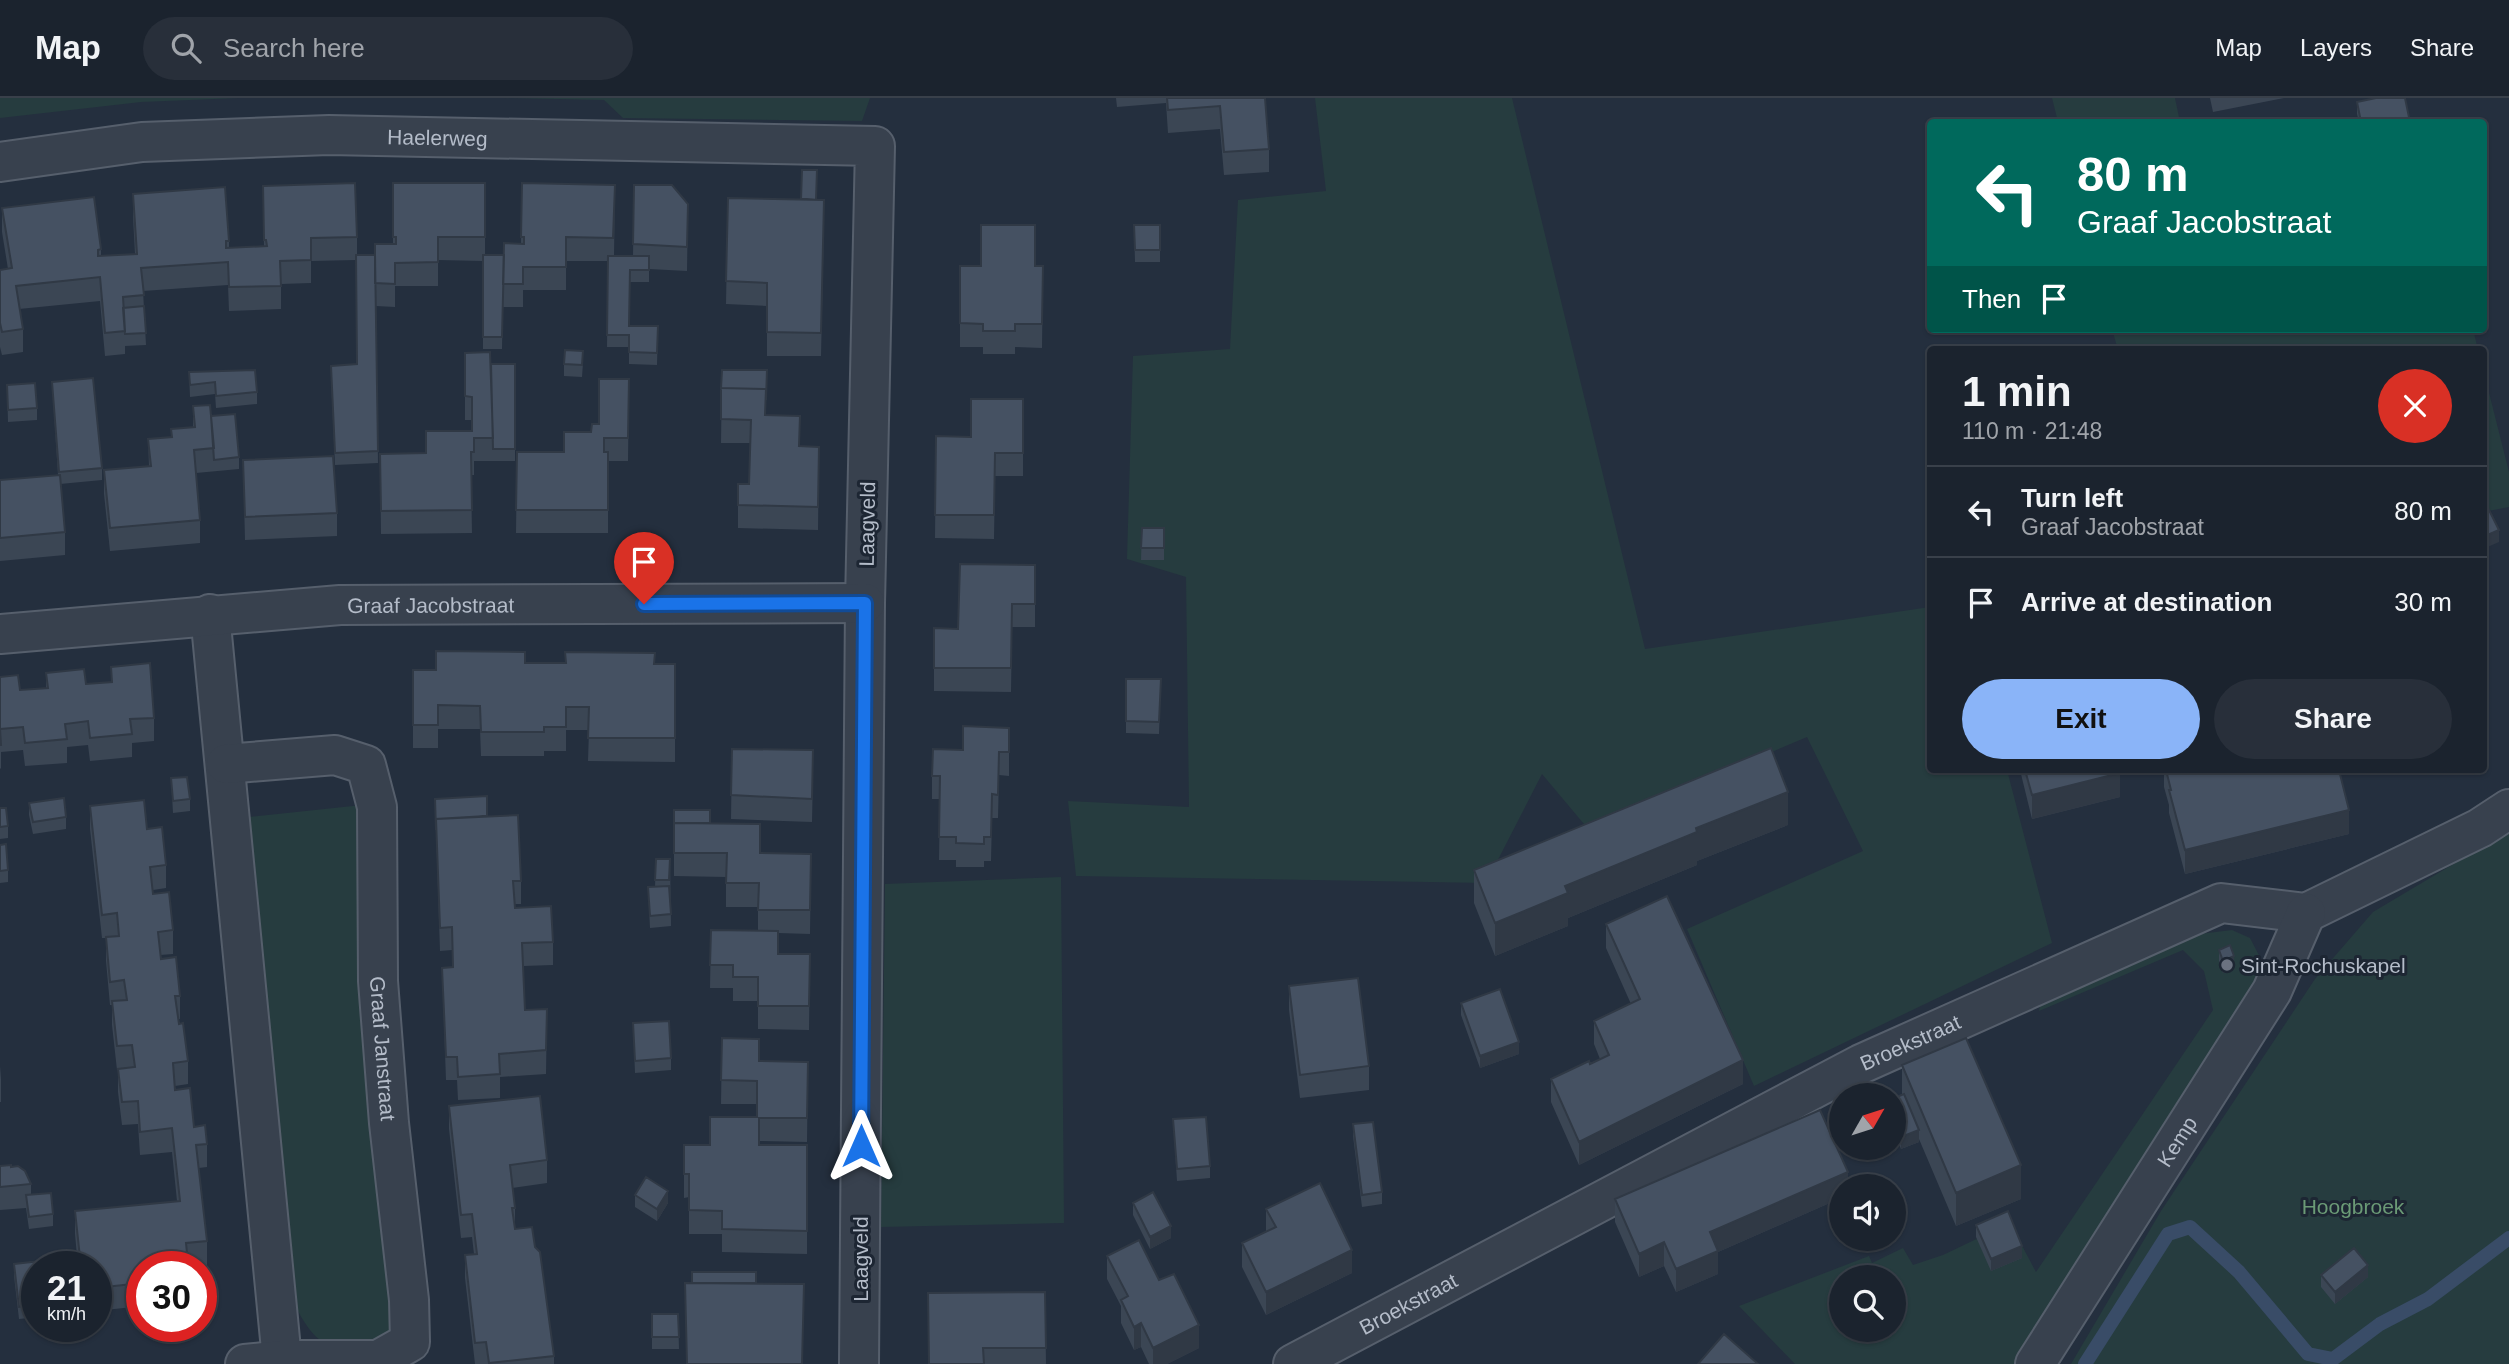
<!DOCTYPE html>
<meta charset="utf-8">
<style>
body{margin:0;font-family:Arial,sans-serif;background:#282f3a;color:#f1f3f6;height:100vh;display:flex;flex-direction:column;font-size:26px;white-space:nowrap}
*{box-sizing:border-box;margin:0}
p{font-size:23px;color:#a0a4aa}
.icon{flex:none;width:38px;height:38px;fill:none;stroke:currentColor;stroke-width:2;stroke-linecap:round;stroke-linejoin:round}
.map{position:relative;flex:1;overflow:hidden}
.drawer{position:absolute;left:1927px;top:248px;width:560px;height:427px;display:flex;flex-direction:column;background:#1b232e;border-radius:7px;box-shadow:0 2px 5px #0004,0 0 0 2px #39404a}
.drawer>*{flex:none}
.banner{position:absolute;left:1927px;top:21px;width:560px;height:214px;border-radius:7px;box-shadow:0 2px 5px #0004,0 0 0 2px #39404a;background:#00695c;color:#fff;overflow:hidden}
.needle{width:46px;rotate:51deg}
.fabs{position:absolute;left:1829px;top:985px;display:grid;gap:14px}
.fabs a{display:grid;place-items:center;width:77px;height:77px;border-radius:50%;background:#1b232e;box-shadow:0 2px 5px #0004,0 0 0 2px #39404a;font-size:35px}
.speed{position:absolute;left:21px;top:1153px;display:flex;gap:14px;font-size:35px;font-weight:700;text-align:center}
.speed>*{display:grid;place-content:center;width:91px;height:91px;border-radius:50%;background:#1b232e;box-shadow:0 2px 5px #0004,0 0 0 2px #39404a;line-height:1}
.speed small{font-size:18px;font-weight:400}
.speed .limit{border:10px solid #d22;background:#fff;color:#111}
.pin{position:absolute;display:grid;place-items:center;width:60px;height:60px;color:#fff;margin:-72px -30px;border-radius:50% 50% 50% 0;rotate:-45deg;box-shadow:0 0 7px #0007}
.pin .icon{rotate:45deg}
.me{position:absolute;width:77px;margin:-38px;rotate:0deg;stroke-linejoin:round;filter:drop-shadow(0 0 5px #0008)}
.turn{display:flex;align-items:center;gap:24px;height:147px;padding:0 35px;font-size:32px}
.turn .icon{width:91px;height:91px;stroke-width:2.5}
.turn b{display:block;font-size:49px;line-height:60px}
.then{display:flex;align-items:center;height:66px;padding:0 35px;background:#0003;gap:14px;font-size:26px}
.round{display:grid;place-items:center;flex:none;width:74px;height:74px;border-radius:37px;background:#282f3a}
.headline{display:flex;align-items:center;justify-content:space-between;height:119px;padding:0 35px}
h1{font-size:42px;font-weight:700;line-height:52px}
.cta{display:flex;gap:14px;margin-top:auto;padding:14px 35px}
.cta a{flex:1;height:80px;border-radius:42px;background:#8ab4f8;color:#111;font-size:28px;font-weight:700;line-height:80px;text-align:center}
.cta a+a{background:#282f3a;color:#f1f3f6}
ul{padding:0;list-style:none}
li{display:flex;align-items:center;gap:21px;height:91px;padding:0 35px;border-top:2px solid #39404a}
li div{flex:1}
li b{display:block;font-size:26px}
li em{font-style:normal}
header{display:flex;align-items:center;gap:42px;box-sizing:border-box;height:98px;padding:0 35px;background:#1b232e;border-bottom:2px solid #39404a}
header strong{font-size:33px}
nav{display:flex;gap:38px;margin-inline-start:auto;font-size:24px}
.search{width:490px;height:63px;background:#282f3a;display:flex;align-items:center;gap:18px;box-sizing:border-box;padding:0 24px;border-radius:38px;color:#a0a4aa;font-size:26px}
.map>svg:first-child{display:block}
.green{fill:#263c3f;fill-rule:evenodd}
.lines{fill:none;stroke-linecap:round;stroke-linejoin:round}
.stream{stroke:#394c67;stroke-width:14}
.street-casing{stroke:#565f6c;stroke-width:42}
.street{stroke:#38414e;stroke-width:38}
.wall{fill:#3b4654}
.shaded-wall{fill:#303945}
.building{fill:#455162;stroke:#303945;stroke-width:2}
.route-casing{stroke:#114b97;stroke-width:18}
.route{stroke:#1a73e8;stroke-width:12}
.worship-dot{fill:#6b7280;stroke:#1d2633;stroke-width:2.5}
.labels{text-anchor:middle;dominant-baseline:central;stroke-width:6;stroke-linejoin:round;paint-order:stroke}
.street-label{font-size:21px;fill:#b4bcc9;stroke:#1d2633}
.poi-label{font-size:21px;fill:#b4bcc9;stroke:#1d2633;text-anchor:start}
.park-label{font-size:21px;fill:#6b9a76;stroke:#1d2633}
</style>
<header>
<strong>Map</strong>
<div class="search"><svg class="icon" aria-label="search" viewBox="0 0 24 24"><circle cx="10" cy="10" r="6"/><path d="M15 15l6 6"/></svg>Search here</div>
<nav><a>Map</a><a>Layers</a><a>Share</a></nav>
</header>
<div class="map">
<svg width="2509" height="1266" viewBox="0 0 2509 1266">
<rect width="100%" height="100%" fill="#242f3e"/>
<path class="green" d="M0,0h239l-98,4 -141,16z
M503,0h367l-8,23 -239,-3 -19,-18z
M1315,0h197l133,551 285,-42v163h77l45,173 -298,143 -67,-157 176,-78 -56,-114 -218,93 -47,-56 -56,109 -410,-7 -8,-75 121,6 -3,-230 -59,-18 6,-203 97,-7 8,-149 88,-9z
M2052,0h123l5,24h-122z
M2112,231h361l5,21h-360z
M2483,271l26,103v35l-26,5z
M362,707l-4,131 11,139 28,249 -13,19c-43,8 -63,12 -86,-32l-49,-494z
M2509,733v533h-438l90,-153 154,-232 58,-67z
M1061,779l3,346 -183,4 4,-343z
M2232,832l18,8 15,29 -249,397h-221l-56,-58 130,-50 3,7 31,-15 10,17 30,-10 67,-32 26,49 177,-262 -9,-39 -21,-21 -144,61 3,-15 133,-59zM1841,1180h53v52h-53z"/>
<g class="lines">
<path class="stream" d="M2085,1266l83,-130 22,-7 49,45 69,82 25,5 47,-35 48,-25 81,-61"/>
<defs>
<g id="street">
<path id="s1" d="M0,64l142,-20 187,-7 546,11 -10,457 -6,761"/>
<path d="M210,516l72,746"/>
<path id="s2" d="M0,536l340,-29 525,-2"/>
<path id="s3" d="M226,666l109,-9 31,10 11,42 1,174 11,142 20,177 1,42 -32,18h-96l-37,4"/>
<path id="s4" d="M1293,1266l568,-300 360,-161 85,10 174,-85 29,-19"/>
<path id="s5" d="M2035,1266l237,-373 34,-78"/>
</g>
</defs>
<use href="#street" class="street-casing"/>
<use href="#street" class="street"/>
</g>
<path class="wall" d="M1116,0h149l4,51v23l-45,3 -4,-46 -52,4 -2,-30 -49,4z
M2210,0h74l-71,14z
M2357,4l53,20h-51l-2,-8z
M393,85h92v72h19l17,-11 1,-61 93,2 -1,71h19l1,-71 54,19 -1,67 -38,-2v13h-19l-1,44h29l-1,39 -28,-1v-17h-22l1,-86h-42v29h-43v17h-20v-14l-1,56h-19v-88l-45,-1v26h-43v21l-19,-1 2,157 -43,2 -4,-87 26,-14 -1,-104 -45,1v22l-30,1v25l-52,2 -1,-26 -85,6 3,54 -21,1v8l-20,2 -5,-55 -81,8 4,20v23l-21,3 -2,-8v-77l8,-1 -6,-37v-24l99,41v7l34,-2 -2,-37v-23l96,47v7l35,-2 -1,-60 94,51v18h18l18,-11z
M728,100l89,2 7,23 -3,133h-54v-50l-41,-2z
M1134,127h26v37h-25z
M960,168h83l-1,82 -27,-1v7h-32v-7h-23z
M465,255l26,11h24v97h-41v14h-3l1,58 -91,1 -1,-80 46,-1 46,-22v-11h-7z
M583,265l-1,14 -18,-1v-12z
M722,272l44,45 34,31 19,1 -1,83 -80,-2v-44h11l1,-41h-29z
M189,274l68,20v12l-41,4 -1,-14 -25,3z
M629,281l-1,82h-20v72h-92l1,-81h47l27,-20 8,-8z
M52,284l50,86v12l-42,4 5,48v23l-65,6v-81l58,-5z
M7,287l30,23v12l-29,2z
M1023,301v77h-28l-1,63 -59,-1 1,-102 35,1z
M193,308l18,10 28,41v12l-43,4 4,47v23l-90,8 -6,-57v-24l45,-4 -1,-27 23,-2 22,-10z
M243,362l94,53v23l-92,4z
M1142,430h22v32h-23z
M1035,467v62h-23l-1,65 -77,-1v-63l24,1z
M525,565l150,1v98l-87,-1 1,-31h-23v21h-22v5h-63l-1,-27h-42v19h-25v-78h23z
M111,569l43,51v23l-22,2v14l-42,4 -2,-16 -21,2v16l-42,3 -2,-16 -22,2v16l-1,1v-92l20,13 26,-2v-15l40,11 25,-2z
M1126,581h35l-2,55 -33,-1z
M1009,630v48l-10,-1 -1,43h-6l-1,43h-7v6h-28v-7h-17l1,-61h-8v-23l31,-26z
M732,651l81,24 -1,49 -81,-3z
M2020,672h100v27l-88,22z
M2164,672h175l10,64 -164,40 -16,-61v-8l-5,-18z
M171,680l19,21v12l-17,2z
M435,701l52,17 34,65v23h-6v4l38,34v23l-30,1 2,44 22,-1 -1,65 -46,3v21l-42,2 -1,-20h-11l-4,-112 10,-1v-17l-12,1z
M29,705l37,14v12l-33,5 -4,-19z
M90,708l57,23 19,36v23l-13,2v4l20,36v24l-13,1 1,4 19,37v23h-2l10,42v23l-13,2v4l19,37 13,17v23l-8,1 8,73v24l-20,2h-45v39l-46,5v-44h-18l-3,-33v-23l102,-10 -5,-49 -32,3 -2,-31 -16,1 -4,-33v-22h-1l-5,-45v-20h-2l-4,-44v-23h-4l-12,-109z
M0,710l8,18v12l-8,1z
M674,712l36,13 50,30 51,1 -1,80 -32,-1v21h32l-1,76 -51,-1v-28h-25v-13h-23l1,-58 47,1v-24h-32v-30l-52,-1z
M1788,727l-91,36v4l-129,53v8l-73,30 -21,-53v-33z
M0,747l8,25v12l-8,1z
M656,761h14l1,67 -21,2 -2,-41h7z
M1606,826l137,160 -164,81 -28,-63v-23l49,-20 -6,-15v-23l37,-17 -25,-56z
M2219,852l15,18 -11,5 -4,-11z
M1289,888l80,80v24l-69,8 -11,-88z
M1461,905l58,51 -39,14 -19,-53z
M633,925l38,35v12l-36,3z
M722,940l37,23 49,1 -1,80 -48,-1v4h48v109l-85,-2v-18h-33v-37l-5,1v-53h26l47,-28v-13h-36z
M1902,967l119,134 -65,27 -37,-87v3l-18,7 -7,-18v-33l8,-4z
M0,968l1,13v23h-1z
M449,1008l98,54v23l-35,5 3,20v20l20,19 19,109v8h-79l-10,-86v-23l9,-1 -2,-17 -11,1 -12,-109z
M1820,1012l28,62v14h-7v12l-123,54v22l-42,18 -12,-26 -25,11 -24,-55v-23z
M1173,1021l37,47v12l-33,3z
M1353,1026l29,68v12l-20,3 -9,-71z
M0,1068l11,1 20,17v11l22,19v12l-24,3 -3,-21 -26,2z
M635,1097l33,8 -11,18 -22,-14z
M1133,1105l38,35 -21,11 -17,-34z
M1266,1111l86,64 -86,42 -24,-48v-24l24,-11z
M1976,1127l46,33 -31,13 -15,-34z
M1107,1158l52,24 40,68 -32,16h-18l-8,-17 -7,3 -13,-27v-17l-14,-27z
M14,1166l23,3v50l-18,2 -5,-43z
M2321,1177l47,2 -33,27 -14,-17z
M1045,1194l1,72h-117z
M652,1216h26l1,35h-27z"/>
<path class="shaded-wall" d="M2499,432v12l-16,7v-12z
M2120,675v24l-88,22v-24z
M1788,694v33l-91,36v4l-129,53v8l-73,30v-33l70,-37 131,-58z
M2349,712v24l-164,40v-24z
M2234,858v12l-11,5v-12z
M1519,944v12l-39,14v-12z
M1743,962v24l-164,81v-23z
M1919,1032v12l-18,7v-12z
M2021,1067v34l-65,27v-33z
M1848,1074v14h-7v12l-123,54v22l-42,18v-23l34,-37z
M668,1093v12l-11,18v-12z
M1171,1128v12l-21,11v-12z
M1664,1144v24l-25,11v-23z
M2022,1148v12l-31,13v-12z
M1352,1152v23l-86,42v-23z
M2368,1167v12l-33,27v-12z
M1141,1225v24l-7,3v-23z
M1199,1227v23l-32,16h-14v-16z"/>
<path class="building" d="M1167,0h98l4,51 -45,3 -4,-46 -52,4z
M2376,0h29l5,24h-49l-4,-20z
M802,72h15l-1,30 -15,-1z
M355,85l2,54 -46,1v22l-31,1 1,25 -52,1 -1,-25 -87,6 3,27 -21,2 2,34 -20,2 -5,-56 -84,9 7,43 -21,3 -2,-9v-53l12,-2 -10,-60 92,-11 7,52 -3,1v6l39,-2 -4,-60 92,-7 4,54h-3v7l41,-2 -1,-6h-2l-1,-54z
M393,85h92v54h-47v25l-43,1v21l-20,-1v-39h21v-7h-3z
M522,85l93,2 -2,53 -47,-1v30h-43v17h-20l1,-41 20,1v-7h-3z
M634,87h38l16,19 -1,43 -54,-3z
M728,100l96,2 -3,133 -54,-1v-49l-41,-2z
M981,127h54v41h8l-1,58h-27v7h-32v-7l-23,-1v-57h21z
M1134,127h26v25h-25z
M356,157h19l3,196 -43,2 -4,-87 26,-2z
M483,157h21l-2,82h-19z
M608,158h41v14h-19l-1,56h29l-1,27 -28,-1v-17h-22z
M144,208l2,27 -21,1 -2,-26z
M565,252l18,1 -1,14 -18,-1z
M490,254l3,86h-19v14h-3l1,58 -91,1 -1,-57 46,-1v-22h46v-34l-7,-1v-43z
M491,266h24v85h-22z
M255,272l2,22 -41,4 -1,-14 -25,3 -1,-13z
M722,272h45l-1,30v-11l-45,-1z
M93,280l9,90 -43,4 -7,-90z
M599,281h30l-1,59h-24v14h4v58h-92l1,-58h47v-20h27l1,-8h7z
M35,285l2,25 -29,2 -1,-25z
M721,290l45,1 -1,26 35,1 -1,30 20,1 -1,60 -80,-2v-21h11l2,-64 -30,-1z
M971,301h52v54h-28l-1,62h-59l1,-79 35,1z
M210,307l4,43 -20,2 6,70 -90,8 -6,-58 47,-4 -3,-27 24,-2 -1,-8 24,-2 -2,-21z
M235,316l4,43 -25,3 -3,-44z
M333,358l4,57 -92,4 -2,-57z
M60,377l5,57 -65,6v-58z
M2487,408l12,24 -16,7v-29z
M1142,430h22v20h-23z
M960,466l75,1v39h-23l-1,64h-77v-40l24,1z
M436,553l89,1v11h41l-1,-11 90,1 -1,11h21v74h-87l1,-31h-23v20h-22v5h-63l-1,-26 -42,-1v20h-25v-55h23z
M150,565l4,55 -24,1 2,15 -42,4 -2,-17 -23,3 2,15 -42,4 -2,-16 -23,2 1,16h-1v-68l18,-2 2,15 28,-2 -2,-15 38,-4 2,15 26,-2 -1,-15z
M1126,581h35l-2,43 -33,-1z
M963,628l46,2v24h-10l-1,43 -6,-1 -1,43h-7v7l-28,-1v-6h-17l1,-61h-8l1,-27 30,1z
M1771,650l17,44 -92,36 1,4 -132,54 3,7 -73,30 -21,-53z
M732,651l81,1 -1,49 -81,-4z
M2025,672h95v3l-88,22z
M2166,672h173l10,40 -164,40 -16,-60h2z
M187,679l3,22 -17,2 -2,-23z
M487,698v20l-51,3v11l-1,-31z
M64,700l2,19 -33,5 -4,-19z
M144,702l3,29 15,-2 4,38 -16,2 3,27 16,-2 4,38 -15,2 3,27 15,-2 4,39h-5l4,28 4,-1 5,38 -15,2 2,27 15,-2 4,39 11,-2 2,19 -11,1 11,96 -21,2 1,10 -16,2 1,12h-30v16l-46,5v-21h-15l-6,-56 105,-10 -8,-73 -32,4 -2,-31 -16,1 -4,-33 17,-2 -3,-22 -15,1 -5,-45 15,-1 -3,-20 -14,2 -4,-45 13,-1 -2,-23 -15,2 -12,-109z
M0,710h6l2,18 -8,1z
M674,712h36v13h-36z
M518,717l3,66h-8l2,27 36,-2 2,36 -31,1 3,67 22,-1 -1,41 -47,4 1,20 -42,3 -1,-20h-11l-4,-89 11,-1 -1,-40 -12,1 -4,-109z
M674,725l86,1v29l51,1 -1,56h-52l1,-27h-33l1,-30h-53z
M6,746l2,26 -8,1v-26z
M656,761h14l-1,21h-14z
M669,788l2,28 -21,2 -2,-29z
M1667,798l76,164 -164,82 -28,-63 38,-18 1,3 19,-9 -15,-34 46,-22 -34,-75z
M711,832l67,1v23h32l-1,52h-51v-29h-25v-12h-23z
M2230,847l4,11 -11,5 -4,-11z
M1358,880l11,88 -69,9 -11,-89z
M1500,891l19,53 -39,14 -19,-53z
M669,923l2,37 -36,3 -2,-38z
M722,940l37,1v22l49,1 -1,56h-48v27h48v86l-85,-2v-18l-33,-1v-36h-5v-29h26v-28h47v-36l-36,-1z
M1966,940l55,127 -65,28 -54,-128z
M1904,996l15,36 -18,7 -7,-18v-21z
M540,998l7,64 -37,5 5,43h-3l3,21 17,-2 3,20 5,5 14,104 -65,7 -3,-21 -11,1 -10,-88 12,-1 -5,-40 -11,1 -12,-109z
M1820,1012l28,62 -138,60 8,19 -42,18 -12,-27 -25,12 -24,-55z
M1206,1019l4,49 -33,3 -4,-50z
M1373,1024l9,70 -20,3 -9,-71z
M11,1067v2l7,-1 7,5 6,13 -31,3v-21z
M646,1079l22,14 -11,18 -22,-14z
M1320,1085l32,67 -86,42 -24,-49 34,-16 -10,-18z
M1153,1094l18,34 -21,11 -17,-34z
M51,1095l2,21 -24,3 -3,-22z
M2008,1113l14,35 -31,13 -15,-34z
M1139,1142l20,40 15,-6 25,51 -46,23 -12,-25 -7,4 -13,-27 7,-4 -21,-40z
M2354,1150l14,17 -33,27 -14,-17z
M58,1161l1,8h-22v38l-18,2 -5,-43z
M692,1174h64v11h-64z
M685,1185l119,1 -2,80h-115z
M1045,1194l1,56h-63l1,16h-55l-1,-71z
M652,1216h26l1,23h-27z
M1724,1236l34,30h-60z"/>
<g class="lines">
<defs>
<path id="route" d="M644,506l221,-1 -4,543"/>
</defs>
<use href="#route" class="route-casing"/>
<use href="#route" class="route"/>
</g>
<circle class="worship-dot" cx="2227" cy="867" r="7"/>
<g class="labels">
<g class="street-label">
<text stroke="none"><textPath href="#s1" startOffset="439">Haelerweg</textPath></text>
<text transform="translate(867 426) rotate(-89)">Laagveld</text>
<text stroke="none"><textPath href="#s2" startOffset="432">Graaf Jacobstraat</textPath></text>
<text stroke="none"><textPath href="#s4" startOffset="696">Broekstraat</textPath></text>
<text stroke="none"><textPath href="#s3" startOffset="427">Graaf Janstraat</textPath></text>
<text stroke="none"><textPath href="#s5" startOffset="264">Kemp</textPath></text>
<text transform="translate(860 1161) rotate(-90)">Laagveld</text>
<text stroke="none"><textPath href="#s4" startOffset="130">Broekstraat</textPath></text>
</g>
<g class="poi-label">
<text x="2241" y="867">Sint-Rochuskapel</text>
</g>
<g class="park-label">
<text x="2353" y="1108">Hoogbroek</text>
</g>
</g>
</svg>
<div class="fabs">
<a><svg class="needle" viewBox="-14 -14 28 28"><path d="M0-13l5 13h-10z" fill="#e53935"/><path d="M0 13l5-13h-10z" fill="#a0a4aa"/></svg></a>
<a><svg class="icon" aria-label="sound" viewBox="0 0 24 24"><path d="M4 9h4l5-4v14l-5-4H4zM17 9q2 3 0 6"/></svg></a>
<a><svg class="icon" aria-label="search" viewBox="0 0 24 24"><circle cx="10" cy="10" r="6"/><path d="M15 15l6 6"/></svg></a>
</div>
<div class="speed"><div>21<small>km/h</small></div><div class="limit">30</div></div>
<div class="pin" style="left:644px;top:506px;background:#d93025"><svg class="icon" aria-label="arrive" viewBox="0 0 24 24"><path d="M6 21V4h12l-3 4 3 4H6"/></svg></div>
<svg class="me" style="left:861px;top:1048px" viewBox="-20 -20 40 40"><path d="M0-17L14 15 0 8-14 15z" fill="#1a73e8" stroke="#fff" stroke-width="4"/></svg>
<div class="banner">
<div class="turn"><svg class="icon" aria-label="left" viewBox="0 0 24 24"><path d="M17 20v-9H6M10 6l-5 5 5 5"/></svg><div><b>80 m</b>Graaf Jacobstraat</div></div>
<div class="then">Then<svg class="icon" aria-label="arrive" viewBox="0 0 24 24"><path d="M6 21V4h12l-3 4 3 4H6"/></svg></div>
</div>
<section class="drawer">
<div class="headline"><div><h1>1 min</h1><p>110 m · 21:48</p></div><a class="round" style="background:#d93025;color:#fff"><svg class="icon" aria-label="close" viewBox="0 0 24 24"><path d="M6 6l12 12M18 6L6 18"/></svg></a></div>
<ul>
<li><svg class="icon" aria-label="left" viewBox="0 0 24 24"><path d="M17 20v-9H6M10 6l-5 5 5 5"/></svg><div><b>Turn left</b><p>Graaf Jacobstraat</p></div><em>80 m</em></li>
<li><svg class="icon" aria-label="arrive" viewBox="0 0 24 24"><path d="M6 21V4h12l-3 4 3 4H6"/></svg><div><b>Arrive at destination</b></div><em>30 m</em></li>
</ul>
<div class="cta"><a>Exit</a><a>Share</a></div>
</section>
</div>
